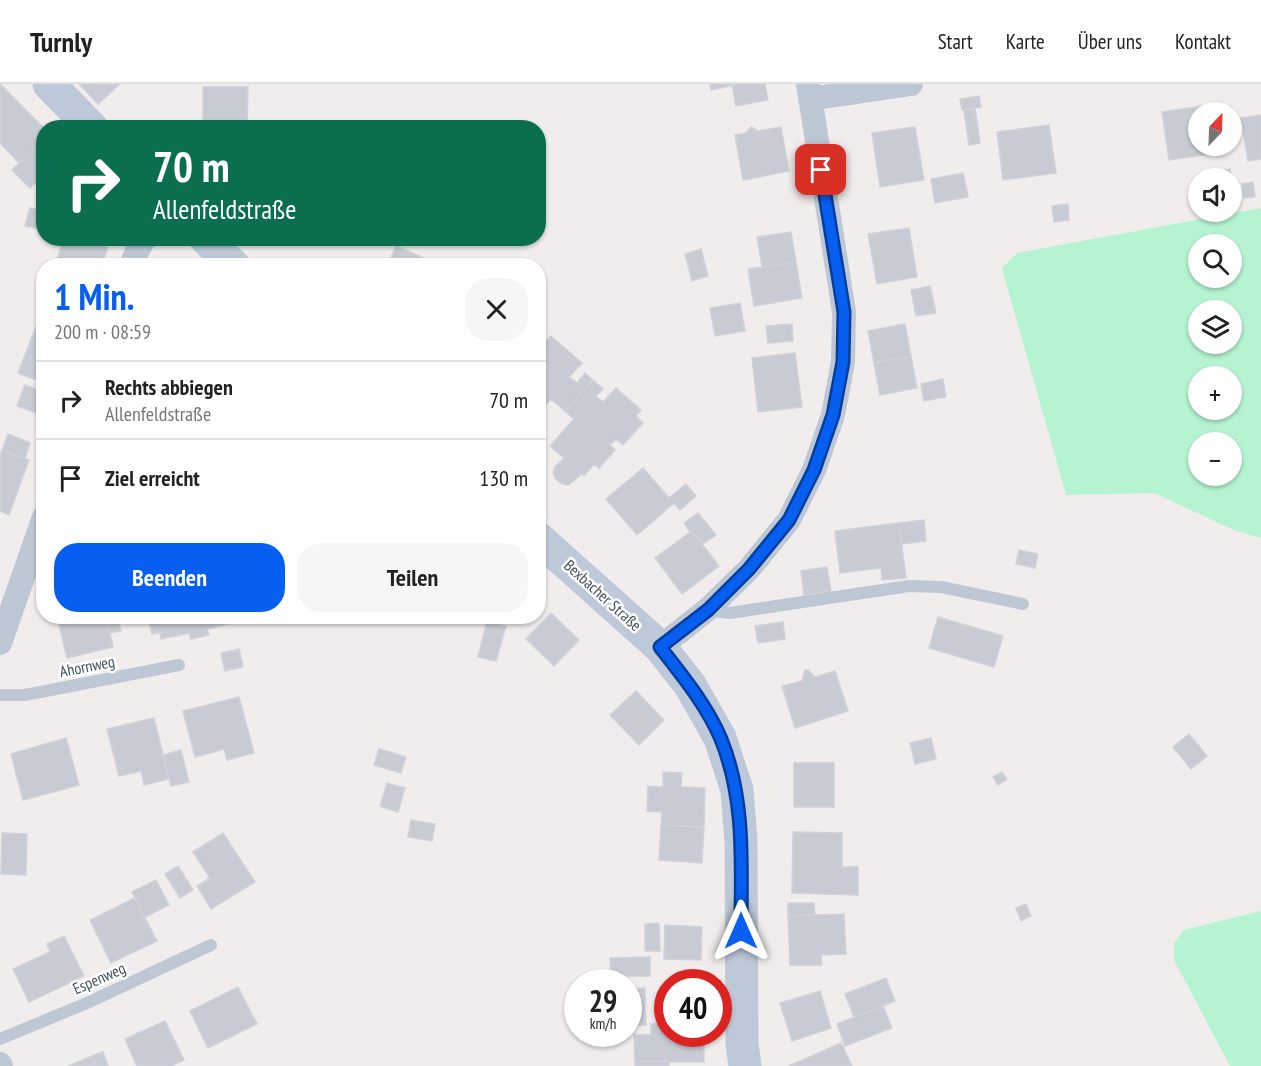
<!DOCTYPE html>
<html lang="de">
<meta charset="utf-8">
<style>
body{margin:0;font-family:"PT Sans Narrow",sans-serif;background:#f6f6f6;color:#222;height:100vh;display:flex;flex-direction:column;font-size:22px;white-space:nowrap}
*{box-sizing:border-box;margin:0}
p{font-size:20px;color:#767676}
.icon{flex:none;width:33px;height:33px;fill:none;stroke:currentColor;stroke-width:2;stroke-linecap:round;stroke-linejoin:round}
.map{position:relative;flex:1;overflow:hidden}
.side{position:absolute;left:36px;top:174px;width:510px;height:366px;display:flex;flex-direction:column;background:#fff;border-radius:24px;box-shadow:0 2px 4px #0004}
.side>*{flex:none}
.hud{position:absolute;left:36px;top:36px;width:510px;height:126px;border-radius:24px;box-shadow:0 2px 4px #0004;background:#0b6e4f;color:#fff;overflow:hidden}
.needle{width:39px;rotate:23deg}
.controls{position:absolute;left:1188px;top:18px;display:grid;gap:12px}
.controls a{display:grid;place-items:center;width:54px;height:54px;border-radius:50%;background:#fff;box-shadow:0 2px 4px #0004;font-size:30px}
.speed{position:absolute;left:564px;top:885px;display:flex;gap:12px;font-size:30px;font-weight:700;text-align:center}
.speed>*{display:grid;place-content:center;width:78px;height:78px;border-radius:50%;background:#fff;box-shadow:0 2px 4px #0004;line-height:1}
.speed small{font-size:15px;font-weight:400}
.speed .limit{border:9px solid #d22;background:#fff;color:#111}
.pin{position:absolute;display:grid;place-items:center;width:51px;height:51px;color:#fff;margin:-26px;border-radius:12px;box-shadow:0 3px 9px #0006}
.me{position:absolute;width:66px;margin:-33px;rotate:0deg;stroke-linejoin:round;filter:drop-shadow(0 0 4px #0008)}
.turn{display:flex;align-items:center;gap:21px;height:126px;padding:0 18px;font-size:27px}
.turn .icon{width:78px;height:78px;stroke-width:2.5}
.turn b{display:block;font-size:42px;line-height:51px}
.round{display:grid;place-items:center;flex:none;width:63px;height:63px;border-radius:24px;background:#f6f6f6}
.overview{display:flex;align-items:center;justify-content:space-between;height:102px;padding:0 18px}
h1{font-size:36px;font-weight:700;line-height:45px;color:#065ff0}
.button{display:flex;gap:12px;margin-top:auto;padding:12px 18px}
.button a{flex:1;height:69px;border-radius:24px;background:#065ff0;color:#fff;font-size:24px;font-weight:700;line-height:69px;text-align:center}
.button a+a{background:#f6f6f6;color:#222}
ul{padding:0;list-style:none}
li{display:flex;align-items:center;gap:18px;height:78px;padding:0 18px;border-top:2px solid #e0e0e0}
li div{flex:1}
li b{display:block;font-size:22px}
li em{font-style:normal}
header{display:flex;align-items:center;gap:36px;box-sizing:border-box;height:84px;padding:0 30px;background:#fff;border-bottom:2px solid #e0e0e0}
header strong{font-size:28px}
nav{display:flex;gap:33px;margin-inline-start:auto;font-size:21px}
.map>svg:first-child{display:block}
.green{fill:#b5f3d1;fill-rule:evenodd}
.building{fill:#c8cbd3;stroke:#d0d2d9;stroke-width:1.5}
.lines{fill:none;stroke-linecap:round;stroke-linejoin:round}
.lane{stroke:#bec8d4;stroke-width:12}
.street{stroke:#bec8d4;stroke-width:24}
.secondary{stroke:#bdc9d8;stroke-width:33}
.route-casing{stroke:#043e9c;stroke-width:15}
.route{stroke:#065ff0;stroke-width:10}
.labels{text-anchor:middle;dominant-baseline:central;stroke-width:5;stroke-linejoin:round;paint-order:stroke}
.street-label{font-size:16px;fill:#434f5c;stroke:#fff}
</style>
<header>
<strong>Turnly</strong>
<nav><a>Start</a><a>Karte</a><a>Über uns</a><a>Kontakt</a></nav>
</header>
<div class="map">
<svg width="1261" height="982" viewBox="0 0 1261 982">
<rect width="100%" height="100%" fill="#f0edec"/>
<path class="green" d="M1261,124v330l-25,-7 -82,-38 -88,2 -64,-227 15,-15zM1198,160h34v34h-34zM1198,226h34v34h-34zM1198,292h34v34h-34zM1198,358h34v34h-34z
M1261,827v155h-31l-56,-106v-17l10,-13z"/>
<path class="building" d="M0,0l44,44v11l-25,24 -19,-20z
M79,0h41l-22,20z
M710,0h29l-28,6z
M739,0h26l3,16 -32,6 -4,-21z
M203,3h45l-1,41h-44z
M979,12l2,11 -19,3 -2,-11z
M1209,21l2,7h-13v34h17l1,7 -47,7 -7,-48z
M975,24l5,35 -11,2 -5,-35z
M1261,31v44l-13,2 -7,-43z
M355,37l14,7h-17z
M302,38l12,6h-15z
M1049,41l7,48 -53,7 -6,-48z
M751,43l7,4 23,-4 8,44 -46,9 -8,-45 11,-2z
M915,43l9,53 -44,7 -8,-54z
M44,55v53l-9,-9 -5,5 -18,-18z
M1230,85l1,9h-13l-1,-7z
M963,89l5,24 -33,6 -4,-24z
M1253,98l2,15 -11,1 -2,-14z
M1068,120l1,16 -15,2 -2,-16z
M30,124l14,3v19l-19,-4z
M909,144l8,49 -40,7 -9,-50z
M791,148l5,30 -34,5 -5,-30z
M65,154h19l24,10 -7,18h-47z
M396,162l30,13 -3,7h-36z
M701,165l7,27 -16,5 -7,-27z
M796,178l6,36 -48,8 -6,-37z
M930,202l6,27 -20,3 -5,-26z
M740,219l5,28 -30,5 -5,-28z
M44,236v63l-26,-10 18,-46 4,1z
M792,240l1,17 -25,2 -2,-17z
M905,240l6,32 -37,7 -6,-32z
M551,252l31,27 -13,14 8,6 8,-10 8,7 -28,31 -14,-12 -8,9 -5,-4v-55z
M795,269l7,54 -44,5 -6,-54z
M911,272l6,32 -37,7 -6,-32z
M943,295l3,18 -22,4 -3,-17z
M593,296l10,9 -7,7 7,6 13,-14 25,22 -5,6 7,7 -20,22 -7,-6 -6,6 5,5 -16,18 -5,-4 -10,12 -2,-2 -14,11 -6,-1 -6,-5 -3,-6 2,-6 9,-9 -14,-12 24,-27 -9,-8z
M25,301l19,7 -2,23 -25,-9z
M8,350l22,9 -5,15 -23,-8z
M2,366l27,10 -20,55 -9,-4v-55z
M643,384l26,30 17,-14 10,12 -16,14 -6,-7 -37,32 -31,-36z
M698,429l18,22 -13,9 -11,-13 -2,1 -6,-9z
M924,436l2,21 -24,3 -3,-21z
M899,439l7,55 -24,2 -1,-12 -41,5 -5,-42z
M692,447l27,35 -37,28 -27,-36z
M1019,466l19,4 -3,14 -19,-4z
M827,483l4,24 -27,4 -3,-24z
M551,529l28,27 -25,26 -28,-27z
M57,532h49l7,31 -46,11z
M106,532h11l4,15 -11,2z
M148,532h88l1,6 -30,7 2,6 -18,4 -2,-6 -28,6 -1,-7 -8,2z
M938,533l65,19 -9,31 -65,-19z
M487,537l19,5 -10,35 -18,-4z
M783,538l2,17 -27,4 -3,-17z
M239,565l4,18 -18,4 -4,-18z
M805,586h3l7,7 20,-6 13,40 -53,17 -13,-42 20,-5z
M636,607l28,29 -25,25 -29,-30z
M239,613l15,56 -27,7 -3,-11 -29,8 -12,-46z
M154,634l15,61 -25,6 -3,-14 -22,5 -12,-47z
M1189,650l18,22 -16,13 -18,-22z
M66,654l13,47 -56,15 -12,-46z
M931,654l5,21 -21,5 -5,-21z
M379,665l27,8 -5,16 -27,-8z
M181,666l8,32 -18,4 -8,-31z
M794,679h40v44h-40z
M663,688l19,1 -1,14 24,1 -1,39 -43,-2 1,-13 -15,-1 1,-25 15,1z
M1002,688l5,7 -9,6 -5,-8z
M387,699l18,5 -7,24 -18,-6z
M411,736l24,4 -3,17 -24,-4z
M661,741l43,2 -2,36 -43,-3z
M793,748l49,1v34h16v28l-66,-2z
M2,749l25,1 -1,41 -25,-1z
M223,749l32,49 -44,27 -14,-23 13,-8 -17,-26z
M178,782l15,24 -13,8 -15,-24z
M156,796l13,25 -24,12 -13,-25z
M135,814l22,43 -46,22 -21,-43z
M788,819h26l1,12 -27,1z
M1026,820l5,12 -10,5 -5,-13z
M844,830l2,40 -25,1 1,10h-32l-2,-49z
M659,839l1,28h-15v-27z
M665,841l37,2 -1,33 -37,-1z
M64,852l20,40 -55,26 -16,-33 37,-17 -3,-8z
M650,873v19h-39l-1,-18z
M886,894l9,23 -41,16 -9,-23z
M238,903l19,37 -49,24 -18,-37z
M645,904l1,37 -18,1v-37z
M820,907l11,37 -39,13 -12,-38z
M883,922l9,22 -47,18 -8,-22z
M165,937l19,39 -13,6h-34l-12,-27z
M651,940h17v10h36v28h-69l-1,-27h17z
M841,959l11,23h-63z
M103,968l5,14h-12l-4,-10z
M92,972l4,10h-28z
M635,978h34v4h-34z"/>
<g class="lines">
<path class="lane" d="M707,526l23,3 179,-27 32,1 82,17
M0,611h25l154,-30
M0,955l87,-36 124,-58"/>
<path class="street" d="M810,15l101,-15
M131,182l5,-13 9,-15
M0,559l44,-126
M660,563l47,-37 42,-41 40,-49 25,-50 19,-55 10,-53 1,-50 -36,-228
M0,980l1,2"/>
<path class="secondary" d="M49,0l43,44
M205,154l29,28
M538,454l122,109 30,38 30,53 17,52 4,51 1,203 3,22"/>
</g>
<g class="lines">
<defs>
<path id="route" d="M741,847c0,-65 5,-130 -20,-192 -14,-33 -39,-64 -61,-92l48,-37 41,-41 40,-49 25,-50 19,-55 10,-53 1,-50 -23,-142"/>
</defs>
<use href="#route" class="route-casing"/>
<use href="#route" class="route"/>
</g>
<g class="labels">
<g class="street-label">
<text transform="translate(603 511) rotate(42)">Bexbacher Straße</text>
<text transform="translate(87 582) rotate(-11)">Ahornweg</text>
<text transform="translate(99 894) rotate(-24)">Espenweg</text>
</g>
</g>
</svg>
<div class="controls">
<a><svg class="needle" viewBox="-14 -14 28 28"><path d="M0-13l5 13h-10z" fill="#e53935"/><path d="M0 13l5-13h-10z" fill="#767676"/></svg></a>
<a><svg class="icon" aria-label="sound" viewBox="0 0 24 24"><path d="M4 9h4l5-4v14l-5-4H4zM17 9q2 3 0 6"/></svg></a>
<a><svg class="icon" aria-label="search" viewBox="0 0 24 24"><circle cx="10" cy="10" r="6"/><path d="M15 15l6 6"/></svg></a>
<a><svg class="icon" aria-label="layers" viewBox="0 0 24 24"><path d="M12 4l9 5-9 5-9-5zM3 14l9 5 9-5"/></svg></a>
<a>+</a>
<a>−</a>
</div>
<div class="speed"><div>29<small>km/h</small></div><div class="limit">40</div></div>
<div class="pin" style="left:821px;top:86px;background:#d93025"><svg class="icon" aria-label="arrive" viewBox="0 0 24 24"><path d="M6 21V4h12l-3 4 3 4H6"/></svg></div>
<svg class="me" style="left:741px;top:847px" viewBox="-20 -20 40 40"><path d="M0-17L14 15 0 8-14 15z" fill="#065ff0" stroke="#fff" stroke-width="4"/></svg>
<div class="hud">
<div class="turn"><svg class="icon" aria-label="right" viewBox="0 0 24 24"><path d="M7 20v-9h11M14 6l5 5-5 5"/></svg><div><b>70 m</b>Allenfeldstraße</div></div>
</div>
<section class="side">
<div class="overview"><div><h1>1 Min.</h1><p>200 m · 08:59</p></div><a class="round"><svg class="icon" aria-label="close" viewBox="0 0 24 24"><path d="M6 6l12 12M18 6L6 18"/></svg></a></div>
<ul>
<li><svg class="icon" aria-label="right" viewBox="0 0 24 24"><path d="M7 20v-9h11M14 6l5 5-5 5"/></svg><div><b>Rechts abbiegen</b><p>Allenfeldstraße</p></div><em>70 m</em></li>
<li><svg class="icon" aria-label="arrive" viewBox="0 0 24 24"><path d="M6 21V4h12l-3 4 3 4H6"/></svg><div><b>Ziel erreicht</b></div><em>130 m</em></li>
</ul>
<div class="button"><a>Beenden</a><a>Teilen</a></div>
</section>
</div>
